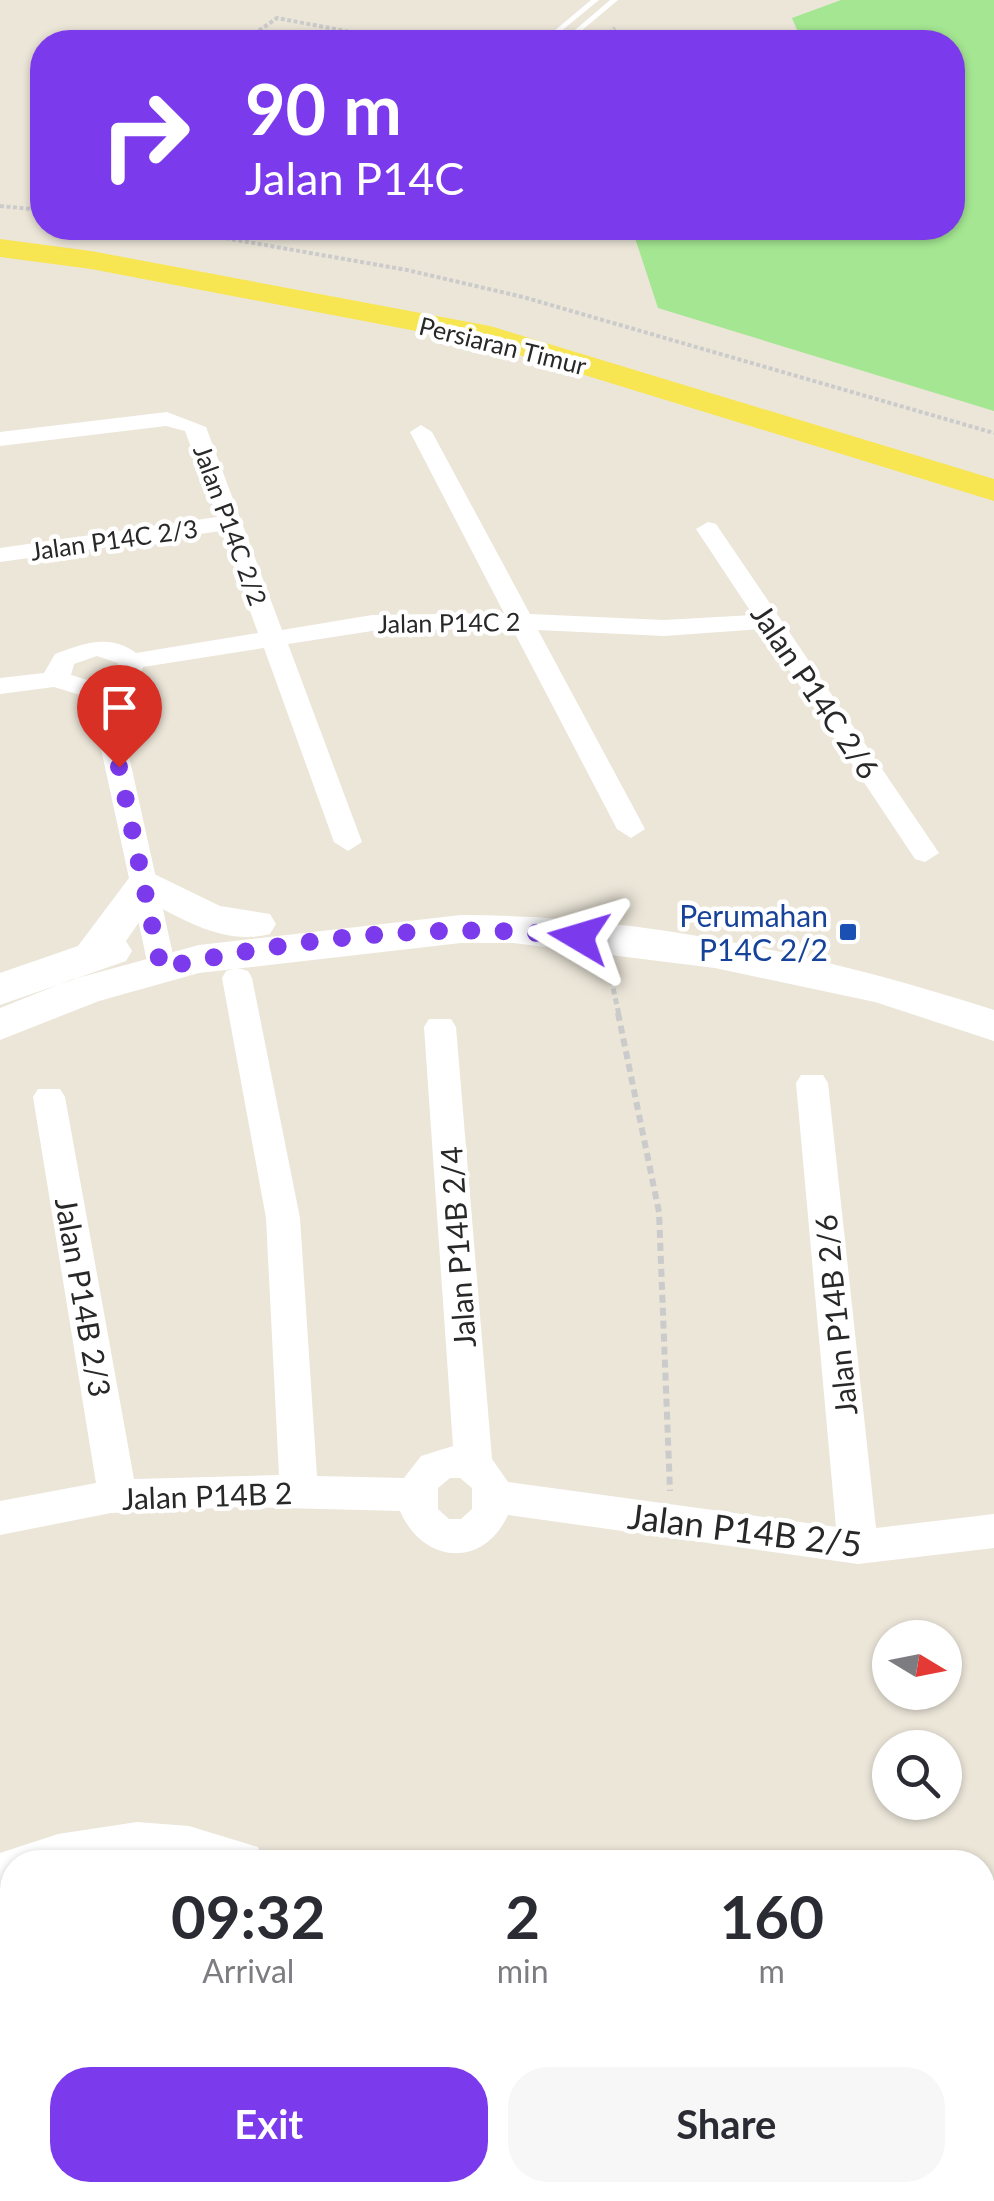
<!DOCTYPE html>
<style>
body{margin:0;font-family:Lato,sans-serif;background:#f7f7f7;color:#2b2b33;height:100vh;display:flex;flex-direction:column;font-size:38px;white-space:nowrap}
*{box-sizing:border-box;margin:0}
p{font-size:32px;color:#7c7c81}
.icon{flex:none;width:55px;height:55px;fill:none;stroke:currentColor;stroke-width:2;stroke-linecap:round;stroke-linejoin:round}
.map{position:relative;flex:1;overflow:hidden}
.details{position:absolute;left:0px;top:1850px;width:995px;height:352px;display:flex;flex-direction:column;background:#fff;border-radius:40px 40px 0 0;box-shadow:0 2px 8px #0004}
.details>*{flex:none}
.top-card{position:absolute;left:30px;top:30px;width:935px;height:210px;border-radius:40px;box-shadow:0 2px 8px #0004;background:#7c3aed;color:#fff;overflow:hidden}
.needle{width:65px;rotate:100deg}
.controls{position:absolute;left:872px;top:1620px;display:grid;gap:20px}
.controls a{display:grid;place-items:center;width:90px;height:90px;border-radius:50%;background:#fff;box-shadow:0 2px 8px #0004;font-size:50px}
.pin{position:absolute;display:grid;place-items:center;width:85px;height:85px;color:#fff;margin:-102px -42px;border-radius:50% 50% 50% 0;rotate:-45deg;box-shadow:0 0 10px #0007}
.pin .icon{rotate:45deg}
.me{position:absolute;width:110px;margin:-55px;rotate:277deg;stroke-linejoin:round;filter:drop-shadow(0 0 8px #0008)}
.turn{display:flex;align-items:center;gap:35px;height:210px;padding:0 50px;font-size:45px}
.turn .icon{width:130px;height:130px;stroke-width:2.5}
.turn b{display:block;font-size:70px;line-height:85px}
.eta{display:flex;justify-content:space-evenly;align-items:center;height:170px;text-align:center}
.eta b{font-size:60px;font-weight:700;line-height:70px}
.cta{display:flex;gap:20px;margin-top:auto;padding:20px 50px}
.cta a{flex:1;height:115px;border-radius:40px;background:#7c3aed;color:#fff;font-size:40px;font-weight:700;line-height:115px;text-align:center}
.cta a+a{background:#f7f7f7;color:#2b2b33}
.map>svg:first-child{display:block}
.green{fill:#a4e692}
.lines{fill:none;stroke-linecap:round;stroke-linejoin:round}
.path-far2{stroke:#cbcbcb;stroke-width:4;stroke-dasharray:4 2.5;stroke-linecap:butt}
.path-far1{stroke:#cbcbcb;stroke-width:5;stroke-dasharray:6 4;stroke-linecap:butt}
.path{stroke:#cbcbcb;stroke-width:6;stroke-dasharray:8 5;stroke-linecap:butt}
.service{fill:#fff;fill-rule:evenodd}
.minor{fill:#fff;fill-rule:evenodd}
.secondary{fill:#fff;fill-rule:evenodd}
.primary{fill:#f7e552;fill-rule:evenodd}
.route{stroke:#7c3aed;stroke-width:18;stroke-dasharray:0 32.4}
.transit-dot{fill:#1a4fb4;stroke:#fff;stroke-width:4}
.labels{text-anchor:middle;dominant-baseline:central;stroke-width:9;stroke-linejoin:round;paint-order:stroke}
.far-street-label{font-size:25px;fill:#282828;stroke:#fff}
.street-label{font-size:30px;fill:#282828;stroke:#fff}
.transit-label{font-size:30px;fill:#164399;stroke:#fff;text-anchor:end}
.near-street-label{font-size:35px;fill:#282828;stroke:#fff}
</style>
<div class="map">
<svg width="994" height="2201" viewBox="0 0 994 2201">
<rect width="100%" height="100%" fill="#ece6d9"/>
<path class="green" d="M841,0h153v411l-336,-103 -24,-73 6,-7h312v-186h-150l-10,-24z
M212,2190h175l-2,11h-169z"/>
<g class="lines">
<path class="path-far2" d="M243,42l34,-24 126,24
M599,42l16,-14
M0,206l42,4
M168,228l239,42 116,27 471,136"/>
<path class="path-far1" d="M609,969l10,46"/>
<path class="path" d="M618,1013l41,199 11,279"/>
<path class="service" d="M591,0h8l-51,42h-7z
M610,0h8l-50,42h-7z"/>
<path class="minor" d="M167,412l39,15 76,203 90,-15 132,-2 -94,-181 11,-7 11,7 98,182 134,6 89,-5 -57,-86 12,-7 8,2 223,329 -14,9 -10,-3 -153,-230 -98,7 -126,-6 107,199 -14,9 -14,-9 -105,-201 -140,3 -84,13 74,198 -14,9 -14,-9 -70,-194 -121,19 -5,14 -23,12 61,275 -4,7h-22l-60,-277 -36,-11 -54,7v-16l44,-5 11,-19c28,-10 54,-21 81,-1l122,-20 -37,-102 -221,31v-14l217,-31 -32,-86 -19,-5 -166,20v-14zM97,656l21,7 -2,9 -22,10 -23,-7 3,-11z
M237,968l11,3 4,7 48,240 17,258 87,2 17,-22 32,-10 -29,-419 5,-8h22l5,8 36,432 16,23 328,45 -40,-444 5,-8h22l5,8 48,445 118,-14v34l-136,16 -350,-49c-25,54 -85,49 -108,-4l-160,-4 -129,6 -111,22v-34l96,-18 -63,-386 5,-8h22l5,8 69,382 145,-4 -13,-257 -44,-240 4,-7zM450,1478h10l12,10v21l-11,10h-12l-11,-10v-21z
M137,1822l52,4 69,21 6,15h-252v31l-12,5v-45l58,-19z
M994,1916v51l-12,5v-51z
M391,2190h50l-2,11h-50z
M803,2190h98l5,11h-107z"/>
<path class="secondary" d="M146,870l74,36 50,8 6,10 -6,10c-42,11 -82,-11 -118,-31l-26,38 6,10 -6,10 -126,44v-32l78,-27 54,-72z
M461,915c180,0 363,40 533,95v31l-119,-39 -160,-34 -202,-25h-52l-262,30 -100,28 -99,39v-32l70,-28 129,-35z"/>
<path class="primary" d="M0,239l91,12 399,75 504,153v22l-510,-157 -393,-75 -91,-12z"/>
</g>
<g class="lines">
<path class="route" d="M119,767l42,201c135,-29 281,-48 418,-31"/>
</g>
<rect class="transit-dot" x="838" y="922" width="20" height="20" rx="5"/>
<g class="labels">
<g class="far-street-label">
<text transform="translate(503 345) rotate(14)">Persiaran Timur</text>
<text transform="translate(231 525) rotate(70)">Jalan P14C 2/2</text>
<text transform="translate(114 539) rotate(-8)">Jalan P14C 2/3</text>
<text transform="translate(449 622) rotate(-1)">Jalan P14C 2</text>
</g>
<g class="street-label">
<text transform="translate(816 691) rotate(56)">Jalan P14C 2/6</text>
<text transform="translate(457 1247) rotate(-94)">Jalan P14B 2/4</text>
<text transform="translate(84 1297) rotate(80)">Jalan P14B 2/3</text>
<text transform="translate(835 1315) rotate(-96)">Jalan P14B 2/6</text>
<text transform="translate(207 1495) rotate(-2)">Jalan P14B 2</text>
</g>
<g class="transit-label">
<text x="828" y="915">Perumahan<tspan x="828" dy="34">P14C 2/2</tspan></text>
</g>
<g class="near-street-label">
<text transform="translate(745 1529) rotate(7)">Jalan P14B 2/5</text>
</g>
</g>
</svg>
<div class="controls">
<a><svg class="needle" viewBox="-14 -14 28 28"><path d="M0-13l5 13h-10z" fill="#e53935"/><path d="M0 13l5-13h-10z" fill="#7c7c81"/></svg></a>
<a><svg class="icon" aria-label="search" viewBox="0 0 24 24"><circle cx="10" cy="10" r="6"/><path d="M15 15l6 6"/></svg></a>
</div>
<div class="pin" style="left:119px;top:767px;background:#d93025"><svg class="icon" aria-label="arrive" viewBox="0 0 24 24"><path d="M6 21V4h12l-3 4 3 4H6"/></svg></div>
<svg class="me" style="left:579px;top:937px" viewBox="-20 -20 40 40"><path d="M0-17L14 15 0 8-14 15z" fill="#7c3aed" stroke="#fff" stroke-width="4"/></svg>
<div class="top-card">
<div class="turn"><svg class="icon" aria-label="right" viewBox="0 0 24 24"><path d="M7 20v-9h11M14 6l5 5-5 5"/></svg><div><b>90 m</b>Jalan P14C</div></div>
</div>
<section class="details">
<div class="eta">
<div><b>09:32</b><p>Arrival</p></div>
<div><b>2</b><p>min</p></div>
<div><b>160</b><p>m</p></div>
</div>
<div class="cta"><a>Exit</a><a>Share</a></div>
</section>
</div>
